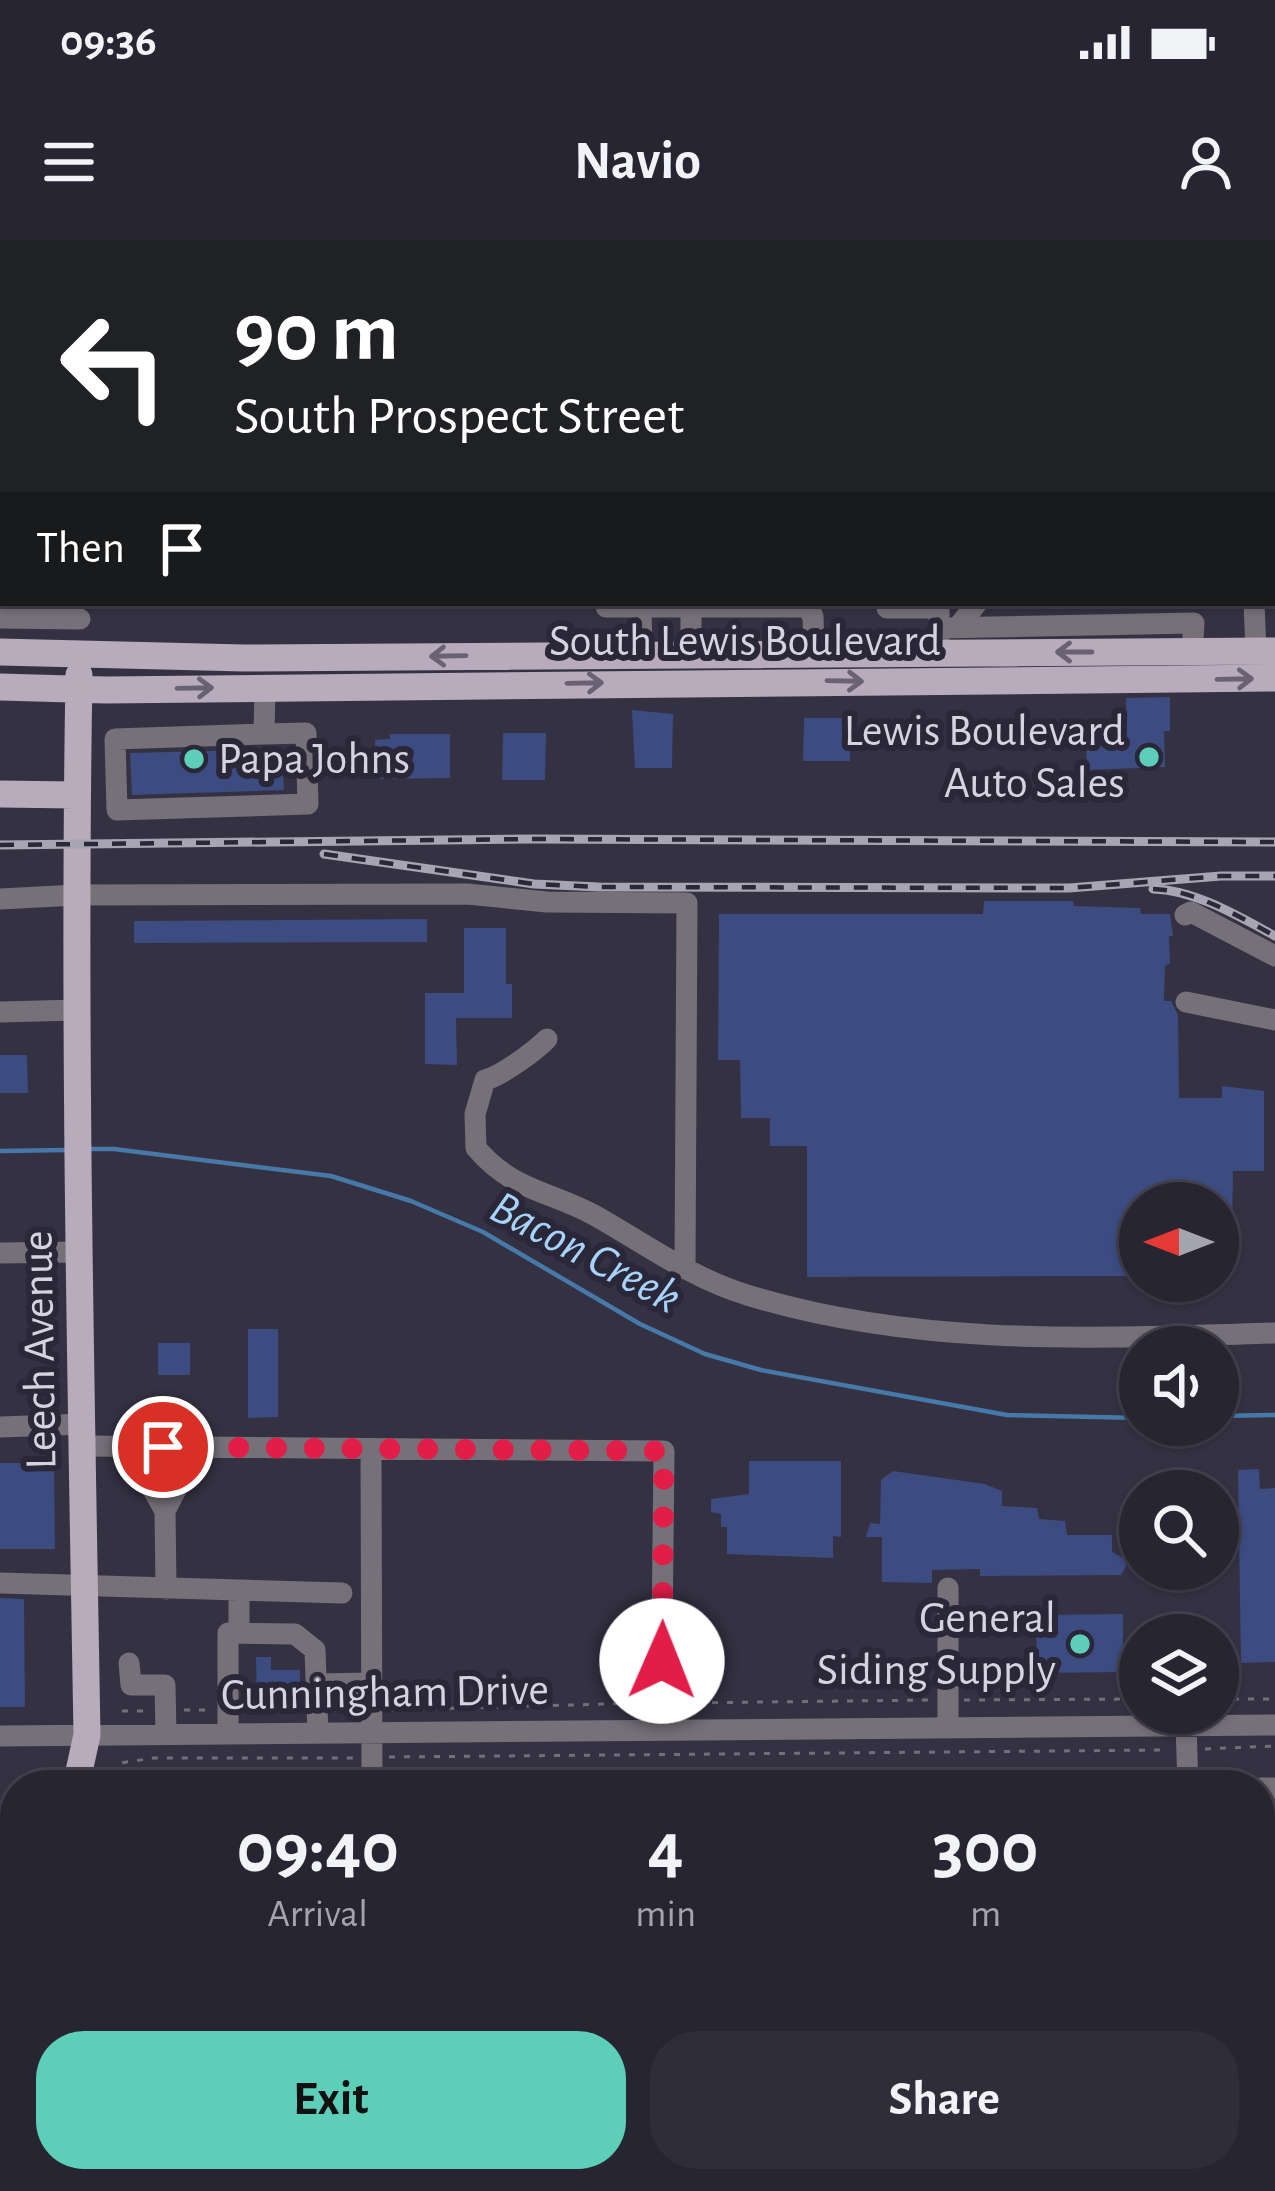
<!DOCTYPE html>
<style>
body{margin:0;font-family:"Alegreya Sans",sans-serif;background:#2f2d3a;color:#f1f3f6;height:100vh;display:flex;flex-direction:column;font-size:45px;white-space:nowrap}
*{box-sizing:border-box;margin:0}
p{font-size:39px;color:#a4a5ac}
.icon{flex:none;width:66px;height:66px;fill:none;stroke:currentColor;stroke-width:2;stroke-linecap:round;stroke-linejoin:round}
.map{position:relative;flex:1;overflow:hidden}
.details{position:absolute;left:0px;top:1530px;width:1275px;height:423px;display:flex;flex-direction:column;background:#272532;border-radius:48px 48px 0 0;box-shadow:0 3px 9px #0004,0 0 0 3px #43424d}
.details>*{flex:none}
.guide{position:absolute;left:0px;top:0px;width:1275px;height:366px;box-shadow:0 3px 9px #0004,0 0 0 3px #43424d;background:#202124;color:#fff;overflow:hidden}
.needle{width:78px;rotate:270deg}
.tools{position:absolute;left:1119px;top:942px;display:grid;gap:24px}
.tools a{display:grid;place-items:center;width:120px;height:120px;border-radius:50%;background:#272532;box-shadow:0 3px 9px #0004,0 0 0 3px #43424d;font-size:60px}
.pin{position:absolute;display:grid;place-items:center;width:102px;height:102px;color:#fff;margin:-51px;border:6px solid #fff;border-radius:50%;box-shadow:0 3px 12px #0007}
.me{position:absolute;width:132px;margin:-66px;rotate:1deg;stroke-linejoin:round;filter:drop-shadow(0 0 9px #0008)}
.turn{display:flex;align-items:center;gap:42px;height:252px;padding:0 36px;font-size:54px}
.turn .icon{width:156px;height:156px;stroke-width:2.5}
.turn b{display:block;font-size:84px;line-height:102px}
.then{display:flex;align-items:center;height:114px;padding:0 36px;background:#0003;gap:24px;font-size:45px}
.eta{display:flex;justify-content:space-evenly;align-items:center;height:204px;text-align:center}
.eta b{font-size:72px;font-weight:700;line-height:84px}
.cta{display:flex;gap:24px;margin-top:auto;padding:24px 36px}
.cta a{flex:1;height:138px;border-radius:48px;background:#5dceb8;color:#111;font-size:48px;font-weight:700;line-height:138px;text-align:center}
.cta a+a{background:#2f2d3a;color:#f1f3f6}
.status{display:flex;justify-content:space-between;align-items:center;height:84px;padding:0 60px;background:#272532;direction:ltr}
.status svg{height:33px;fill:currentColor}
header{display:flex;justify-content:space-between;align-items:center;height:156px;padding:0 36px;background:#272532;font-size:54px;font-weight:700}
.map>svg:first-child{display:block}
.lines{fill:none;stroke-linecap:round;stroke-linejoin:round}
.stream{stroke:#4679a8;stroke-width:4.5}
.building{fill:#3c4b80}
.path{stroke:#716f7e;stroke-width:3;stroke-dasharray:6 9;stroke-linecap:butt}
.minor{stroke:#767078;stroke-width:21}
.major{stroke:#b7abbc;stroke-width:27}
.rail-casing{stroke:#a7a5b3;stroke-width:9}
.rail{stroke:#2a2738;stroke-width:4.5;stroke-dasharray:14;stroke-linecap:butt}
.oneway{stroke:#696273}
.route{stroke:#e11d48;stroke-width:21;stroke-dasharray:0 37.8}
.poi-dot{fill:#5dceb8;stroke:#2a2738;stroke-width:4.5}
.labels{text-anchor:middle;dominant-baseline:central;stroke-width:12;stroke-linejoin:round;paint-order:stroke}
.street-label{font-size:45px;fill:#d5d3df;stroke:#2a2738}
.poi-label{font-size:45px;fill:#d5d3df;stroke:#2a2738;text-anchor:end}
.water-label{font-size:48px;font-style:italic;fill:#a7d2fa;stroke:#2a2738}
</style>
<div class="status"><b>09:36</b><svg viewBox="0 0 49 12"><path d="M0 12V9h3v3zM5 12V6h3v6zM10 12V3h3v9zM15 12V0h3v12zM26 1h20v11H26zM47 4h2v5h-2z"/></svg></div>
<header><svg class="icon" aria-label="menu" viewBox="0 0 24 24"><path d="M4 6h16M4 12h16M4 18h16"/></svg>Navio<svg class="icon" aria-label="person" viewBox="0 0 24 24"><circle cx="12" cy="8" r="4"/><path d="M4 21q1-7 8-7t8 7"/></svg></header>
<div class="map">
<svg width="1275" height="1951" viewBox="0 0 1275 1951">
<rect width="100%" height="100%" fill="#343143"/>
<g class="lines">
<path class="stream" d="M90,909h24l217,27 80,25 72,31 157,92 65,30 56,16 246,45 133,3
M0,911l66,-1
M1218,1176l57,-1"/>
</g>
<path class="building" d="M1170,457v34h-6l1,36 -78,3 -1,-25 40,-1v-46z
M632,470l41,4 -1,54h-37z
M804,478h46v43h-47z
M503,493h43l-1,47h-43z
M390,494h60v44l-74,1 -1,-39 15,-1z
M281,509l3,41 -152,5 -2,-42z
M984,661h89l1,5 66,2 1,6h29l3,22h-4l1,27 -5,3 -1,35h7l7,14 1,83h43v-12l42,5v80h-31l-1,59 -14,8v-35h-78v70l-15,3 -318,1v-131h-37v-28h-29l-1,-58h-22l1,-146h264z
M427,679v23l-293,1v-22z
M464,688h42v56h6v34h-56l1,47 -32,-1v-71h39z
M0,815h27l1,38h-28z
M248,1089h30v88l-30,1z
M158,1103h32v32h-32z
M749,1221h92v76l-8,-1v22l-106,-4v-27h-6v-13l-10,-2v-13l38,-5z
M0,1223h54l1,86h-55z
M1259,1229l1,20 15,-1v174l-34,1 -3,-193z
M893,1231l92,13 17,7v15l35,2 2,11 26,2 2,14h45v17l17,9 -8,14 -141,1v-7l-48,1v13l-50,-1v-45h-16l4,-14 10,1 1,-44z
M0,1358l24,1 1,108h-25z
M1123,1374v58l-86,1 -1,-58z
M256,1417h15v13h29v35h-43z
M1260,1568h15v57l-15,1z
M1275,1811v88l-15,-32v-49z
M184,1938h323v13h-323z"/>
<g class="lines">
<path class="path" d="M1218,1459h57
M964,1460l176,-1
M682,1463l248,-3
M184,1470h27
M244,1470h57
M334,1470h21
M388,1470l254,-7
M122,1471h23
M1205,1509l70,-3
M389,1517l776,-7
M103,1545l17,-22 34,-5h201
M0,1756l15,-21"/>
<path class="minor" d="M288,0l2,3
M85,3v-3
M655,3v-3
M1228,3v-3
M0,138h3
M1272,340h3
M887,363v5h52v33
M1254,363l2,48
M606,367h35
M0,378l80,1
M939,388l255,-5 -2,29
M957,388l20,-25
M642,413l-1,-46h165l7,9 1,36
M691,413v-46l5,-4
M264,494l-149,5 2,71 191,-6 -2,-71 -42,1 1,-47
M0,659l77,-4 390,-1 80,8 140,1 -2,366
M1185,675l6,-3 84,44
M1186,762l89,18
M0,772l77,-2
M547,799c-13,13 -46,37 -62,41l-10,34 1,34c38,44 72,42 118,67 50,28 97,63 153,80 172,53 351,43 528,38
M0,1013l81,-1
M0,1187l84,-3
M84,1206l580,5 -3,278
M128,1206l37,65 1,78
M371,1209l1,336
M165,1271l33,-64
M0,1343l239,7v43
M948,1348v139
M239,1350l103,3
M129,1423l2,22h34l1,49
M317,1444l53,-1
M1186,1485l2,60
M228,1494v-101l67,1 20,16 3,83
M0,1496l1275,-11
M1260,1548h15
M0,1847l15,-9"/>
<path class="major" d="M0,412l244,6 1031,-7
M0,447l106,3 1169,-12
M0,554l75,1
M76,1545l11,-50c-6,-353 -14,-707 -8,-1060
M0,1710l15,-25"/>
<defs>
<path id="rail" d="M0,605l532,-6 743,3
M324,614l210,30 65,3 470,1 152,-12h54
M1153,649c42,1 85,27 122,47"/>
</defs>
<use href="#rail" class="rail-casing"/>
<use href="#rail" class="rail"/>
</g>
<defs><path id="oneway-shaft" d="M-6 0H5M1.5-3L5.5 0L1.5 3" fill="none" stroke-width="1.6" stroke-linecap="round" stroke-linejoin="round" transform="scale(3)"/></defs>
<g class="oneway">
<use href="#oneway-shaft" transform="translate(1074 412) rotate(180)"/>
<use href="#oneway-shaft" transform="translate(448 416) rotate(179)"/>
<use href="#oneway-shaft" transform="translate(1235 439) rotate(-1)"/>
<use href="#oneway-shaft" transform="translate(845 441) rotate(1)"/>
<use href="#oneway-shaft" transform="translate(585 443) rotate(-1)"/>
<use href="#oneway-shaft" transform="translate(195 448) rotate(-1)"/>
</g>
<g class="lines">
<path class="route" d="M163,1207l501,4 -2,210"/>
</g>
<g class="poi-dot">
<circle cx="1149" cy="517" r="12"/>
<circle cx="194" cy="519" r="12"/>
<circle cx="1080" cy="1404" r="12"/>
</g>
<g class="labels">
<g class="street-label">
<text x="745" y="401">South Lewis Boulevard</text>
<text transform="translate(40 1110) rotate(-91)">Leech Avenue</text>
<text transform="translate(385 1453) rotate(-1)">Cunningham Drive</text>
</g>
<g class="poi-label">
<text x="1125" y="491">Lewis Boulevard<tspan x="1125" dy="52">Auto Sales</tspan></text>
<text x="218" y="519" text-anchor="start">Papa Johns</text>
<text x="1056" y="1378">General<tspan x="1056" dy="52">Siding Supply</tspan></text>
</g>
<g class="water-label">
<text transform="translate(585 1013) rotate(28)">Bacon Creek</text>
</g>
</g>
</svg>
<div class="tools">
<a><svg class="needle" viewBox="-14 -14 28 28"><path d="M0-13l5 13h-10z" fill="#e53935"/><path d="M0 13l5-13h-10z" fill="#a4a5ac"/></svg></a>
<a><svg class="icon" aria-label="sound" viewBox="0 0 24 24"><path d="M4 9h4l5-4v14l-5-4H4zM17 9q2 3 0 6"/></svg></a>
<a><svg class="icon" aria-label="search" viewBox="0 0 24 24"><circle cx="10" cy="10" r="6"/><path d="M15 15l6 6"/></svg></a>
<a><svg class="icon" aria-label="layers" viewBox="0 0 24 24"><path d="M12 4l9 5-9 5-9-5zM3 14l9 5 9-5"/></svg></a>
</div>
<div class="pin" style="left:163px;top:1207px;background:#d93025"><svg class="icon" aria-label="arrive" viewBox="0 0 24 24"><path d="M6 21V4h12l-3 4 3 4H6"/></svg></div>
<svg class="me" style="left:662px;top:1421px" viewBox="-20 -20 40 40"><circle r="19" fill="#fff"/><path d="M0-13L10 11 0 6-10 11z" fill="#e11d48"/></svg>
<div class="guide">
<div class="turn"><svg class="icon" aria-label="left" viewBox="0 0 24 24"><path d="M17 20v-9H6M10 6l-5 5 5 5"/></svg><div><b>90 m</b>South Prospect Street</div></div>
<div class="then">Then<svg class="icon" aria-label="arrive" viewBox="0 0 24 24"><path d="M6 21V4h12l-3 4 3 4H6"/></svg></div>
</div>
<section class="details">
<div class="eta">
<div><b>09:40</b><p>Arrival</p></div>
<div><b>4</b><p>min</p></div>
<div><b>300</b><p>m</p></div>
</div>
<div class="cta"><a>Exit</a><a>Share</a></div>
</section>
</div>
